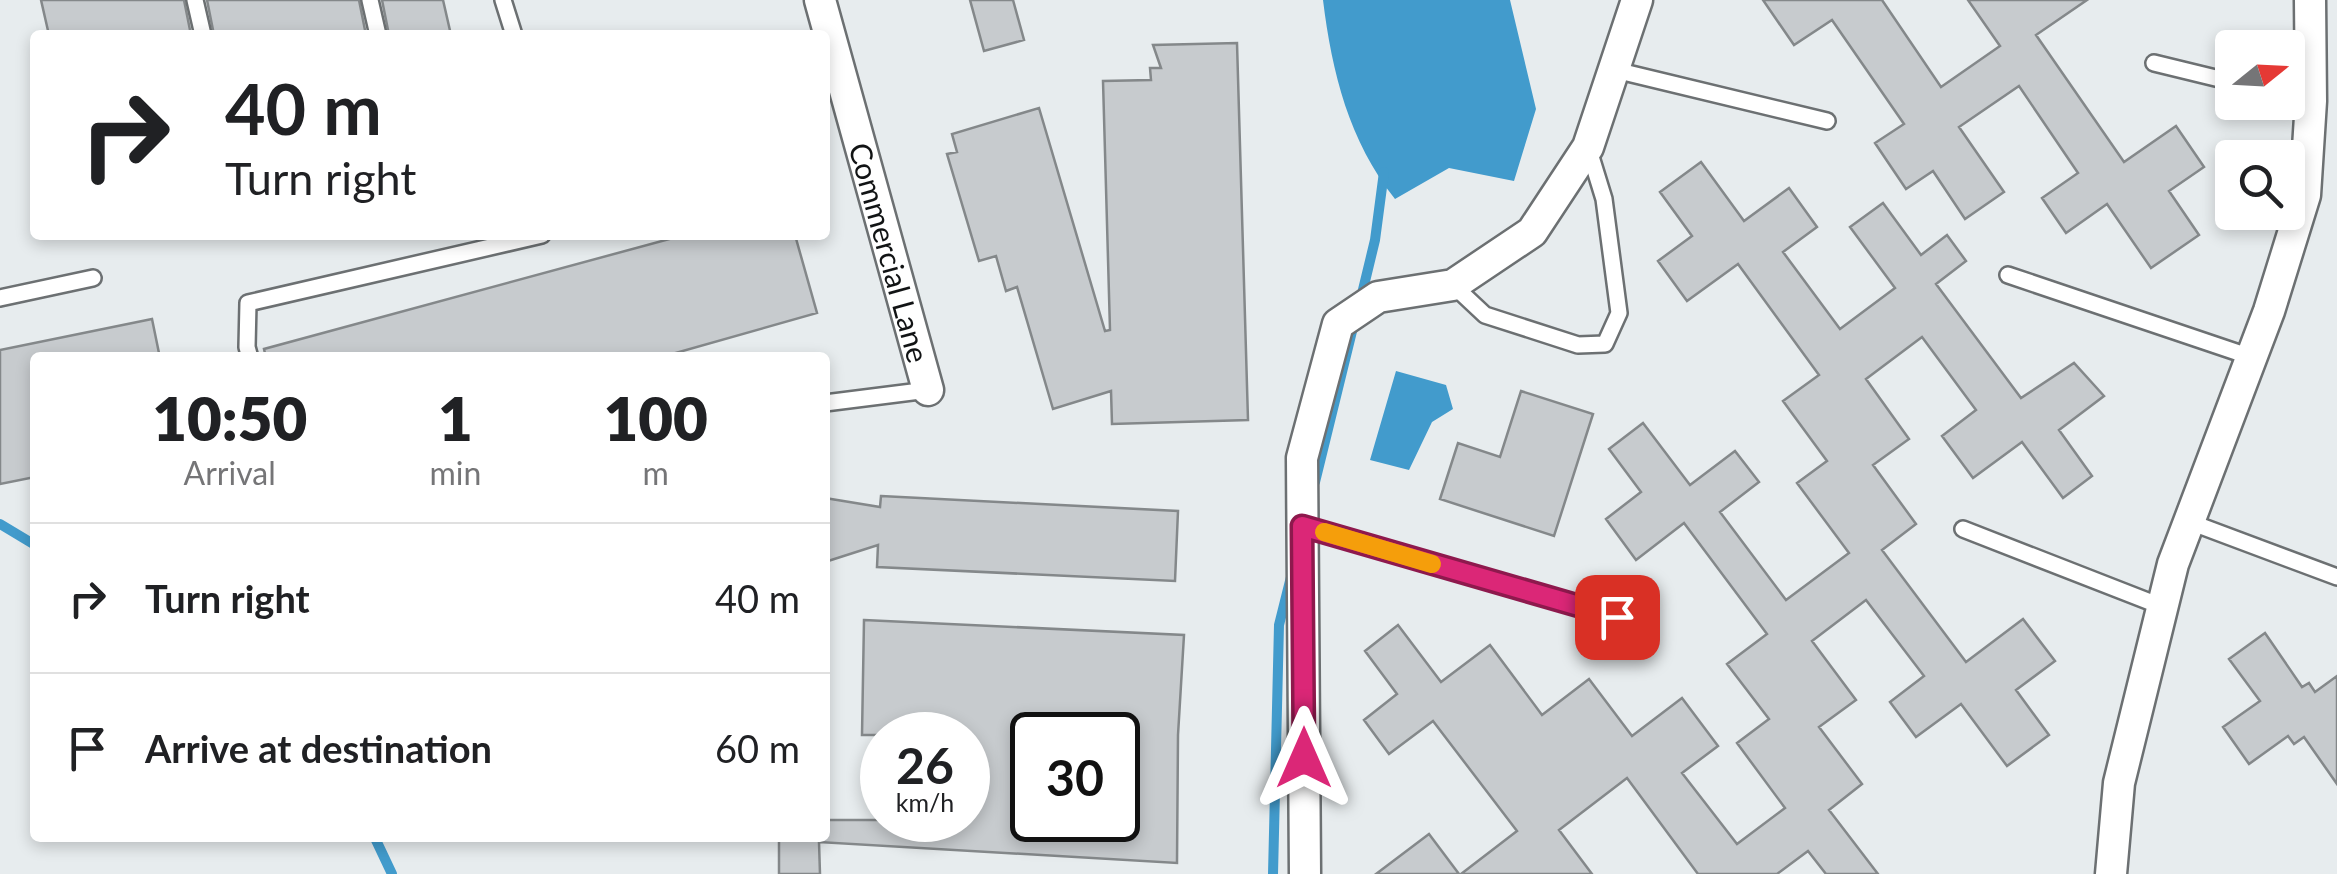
<!DOCTYPE html>
<style>
body{margin:0;font-family:Lato,sans-serif;background:#f2f2f2;color:#202124;height:100vh;display:flex;flex-direction:column;font-size:38px;white-space:nowrap}
*{box-sizing:border-box;margin:0}
p{font-size:32px;color:#757577}
.icon{flex:none;width:55px;height:55px;fill:none;stroke:currentColor;stroke-width:2;stroke-linecap:round;stroke-linejoin:round}
.map{position:relative;flex:1;overflow:hidden}
.sheet{position:absolute;left:30px;top:352px;width:800px;height:490px;display:flex;flex-direction:column;background:#fff;border-radius:10px;box-shadow:0 5px 15px #0003}
.sheet>*{flex:none}
.guide{position:absolute;left:30px;top:30px;width:800px;height:210px;border-radius:10px;box-shadow:0 5px 15px #0003;background:#fff;color:#202124;overflow:hidden}
.needle{width:65px;rotate:72deg}
.fabs{position:absolute;left:2215px;top:30px;display:grid;gap:20px}
.fabs a{display:grid;place-items:center;width:90px;height:90px;border-radius:10px;background:#fff;box-shadow:0 5px 15px #0003;font-size:50px}
.speed{position:absolute;left:860px;top:712px;display:flex;gap:20px;font-size:50px;font-weight:700;text-align:center}
.speed>*{display:grid;place-content:center;width:130px;height:130px;border-radius:50%;background:#fff;box-shadow:0 5px 15px #0003;line-height:1}
.speed small{font-size:25px;font-weight:400}
.speed .limit{border:5px solid #111;border-radius:15px;background:#fff;color:#111}
.pin{position:absolute;display:grid;place-items:center;width:85px;height:85px;color:#fff;margin:-42px;border-radius:20px;box-shadow:0 5px 15px #0006}
.me{position:absolute;width:110px;margin:-55px;rotate:0deg;stroke-linejoin:round;filter:drop-shadow(0 0 8px #0008)}
.turn{display:flex;align-items:center;gap:35px;height:210px;padding:0 30px;font-size:45px}
.turn .icon{width:130px;height:130px;stroke-width:2.5}
.turn b{display:block;font-size:70px;line-height:85px}
.eta{display:flex;justify-content:space-evenly;align-items:center;height:170px;text-align:center}
.eta b{font-size:60px;font-weight:800;line-height:70px}
ul{padding:0;list-style:none}
li{display:flex;align-items:center;gap:30px;height:150px;padding:0 30px;border-top:2px solid #e0e0e0}
li div{flex:1}
li b{display:block;font-size:38px}
li em{font-style:normal}
.map>svg:first-child{display:block}
.water{fill:#429bcc}
.lines{fill:none;stroke-linecap:round;stroke-linejoin:round}
.stream{stroke:#429bcc;stroke-width:10}
.building{fill:#c7cbce;stroke:#84888a;stroke-width:2.5;fill-rule:evenodd}
.service-casing{stroke:#6c7072;stroke-width:20}
.minor-casing{stroke:#6c7072;stroke-width:35}
.service{stroke:#fff;stroke-width:15}
.minor{stroke:#fff;stroke-width:30}
.route-casing{stroke:#8e194d;stroke-width:25}
.route{stroke:#db2777;stroke-width:18}
.slow{stroke:#f59e0b;stroke-width:18}
.labels{text-anchor:middle;dominant-baseline:central;stroke-width:10;stroke-linejoin:round;paint-order:stroke}
.street-label{font-size:30px;fill:#111314;stroke:#e7ecee}
</style>
<div class="map">
<svg width="2337" height="874" viewBox="0 0 2337 874">
<rect width="100%" height="100%" fill="#e7ecee"/>
<path class="water" d="M1323,0h187l26,109 -22,72 -65,-13 -54,31c-46,-58 -63,-126 -72,-199z
M1396,371l50,14 7,24 -21,13 -23,48 -39,-10z"/>
<g class="lines">
<path class="stream" d="M1361,298l14,-58 9,-68
M1315,482l40,-163
M0,524l35,21
M375,838l17,36
M1273,874l6,-249 12,-48"/>
</g>
<path class="building" d="M41,0h143l7,35h-142z
M207,0h152l7,35h-152z
M382,0h61l8,35h-62z
M970,0h43l11,40 -40,11z
M1763,0h119l59,87 59,-41 -32,-46h119l-51,35 88,127 52,-36 28,41 -35,24 30,44 -48,33 -44,-64 -41,29 -24,-35 36,-25 -59,-87 -60,41 45,65 -39,27 -32,-48 -27,18 -31,-46 29,-19 -72,-104 -38,25z
M1237,43l11,377 -136,4 -1,-33 -58,18 -36,-122 -11,4 -10,-35 -17,5 -32,-107 10,-2 -5,-18 87,-26 66,223 5,-1 -7,-249 48,-1 -1,-12h11l-8,-23z
M1701,162l43,59 45,-33 28,39 -34,25 57,77 55,-41 -45,-61 33,-24 38,52 26,-20 19,26 -30,23 85,114 53,-35 30,33 -45,34 33,46 -29,22 -41,-56 -49,36 -31,-42 34,-26 -54,-73 -56,42 43,60 -36,26 43,59 -34,26 84,112 57,-43 32,42 -39,29 33,45 -42,31 -46,-62 -45,33 -26,-35 34,-26 -58,-76 -54,41 44,59 -37,27 43,57 -33,26 49,64h-52l-18,-23 -31,23h-79l-71,-96 -68,52 33,44h-131l56,-43 -84,-110 -44,33 -25,-34 33,-26 -32,-43 33,-26 43,57 49,-37 52,70 47,-36 43,57 50,-38 36,48 -36,27 55,71 48,-36 -48,-65 32,-24 -42,-55 40,-30 -83,-111 -48,37 -30,-41 35,-27 -32,-43 34,-26 47,62 45,-34 24,31 -39,30 66,88 63,-47 -52,-70 30,-22 -44,-60 36,-26 -81,-111 -51,37 -29,-40 34,-25 -32,-44z
M684,235h111l22,78 -159,45h-392l-2,-9z
M152,319l8,39h-125v119l-35,7v-134z
M1521,391l72,23 -39,122 -114,-37 18,-56 42,14z
M881,496l297,15 -3,70 -298,-14 1,-22 -53,17v-64l55,9z
M864,620l320,15 -6,100 -1,128 -358,-21 1,32h-41v-36h46v-18h143v-85h-106zM1032,735h86v85h-86z
M2265,633l37,54 7,-4 6,9 22,-16v108l-33,-47 -10,7 -6,-8 -39,28 -26,-37 37,-26 -31,-42z
M1429,834l30,40h-83z"/>
<g class="lines">
<defs>
<path id="service" d="M195,0l8,35
M370,0l8,35
M503,0l11,35
M2154,63l78,19
M1615,70l212,51
M2008,275l243,82
M1453,285l32,30 93,30 27,-1 14,-31 -15,-114 -16,-52
M0,298l93,-20
M250,358l-3,-11 1,-44 294,-68
M825,403l103,-13
M2190,522l147,55
M1302,526l315,91
M1963,529l200,78"/>
<g id="minor">
<path id="s1" d="M820,0l108,390"/>
<path d="M1305,874l-3,-416 36,-134 40,-27 75,-12 79,-53 56,-85 49,-147"/>
<path d="M2111,874l8,-91 54,-219 96,-253 36,-116 6,-94 -1,-101"/>
</g>
</defs>
<use href="#service" class="service-casing"/>
<use href="#minor" class="minor-casing"/>
<use href="#service" class="service"/>
<use href="#minor" class="minor"/>
</g>
<g class="lines">
<defs>
<path id="route" d="M1304,758l-2,-232 315,91"/>
</defs>
<use href="#route" class="route-casing"/>
<use href="#route" class="route"/>
<path class="slow" d="M1324,532l108,32"/>
</g>
<g class="labels">
<g class="street-label">
<text stroke="none"><textPath href="#s1" startOffset="262">Commercial Lane</textPath></text>
</g>
</g>
</svg>
<div class="fabs">
<a><svg class="needle" viewBox="-14 -14 28 28"><path d="M0-13l5 13h-10z" fill="#e53935"/><path d="M0 13l5-13h-10z" fill="#757577"/></svg></a>
<a><svg class="icon" aria-label="search" viewBox="0 0 24 24"><circle cx="10" cy="10" r="6"/><path d="M15 15l6 6"/></svg></a>
</div>
<div class="speed"><div>26<small>km/h</small></div><div class="limit">30</div></div>
<div class="pin" style="left:1617px;top:617px;background:#d93025"><svg class="icon" aria-label="arrive" viewBox="0 0 24 24"><path d="M6 21V4h12l-3 4 3 4H6"/></svg></div>
<svg class="me" style="left:1304px;top:758px" viewBox="-20 -20 40 40"><path d="M0-17L14 15 0 8-14 15z" fill="#db2777" stroke="#fff" stroke-width="4"/></svg>
<div class="guide">
<div class="turn"><svg class="icon" aria-label="right" viewBox="0 0 24 24"><path d="M7 20v-9h11M14 6l5 5-5 5"/></svg><div><b>40 m</b>Turn right</div></div>
</div>
<section class="sheet">
<div class="eta">
<div><b>10:50</b><p>Arrival</p></div>
<div><b>1</b><p>min</p></div>
<div><b>100</b><p>m</p></div>
</div>
<ul>
<li><svg class="icon" aria-label="right" viewBox="0 0 24 24"><path d="M7 20v-9h11M14 6l5 5-5 5"/></svg><div><b>Turn right</b></div><em>40 m</em></li>
<li><svg class="icon" aria-label="arrive" viewBox="0 0 24 24"><path d="M6 21V4h12l-3 4 3 4H6"/></svg><div><b>Arrive at destination</b></div><em>60 m</em></li>
</ul>
</section>
</div>
